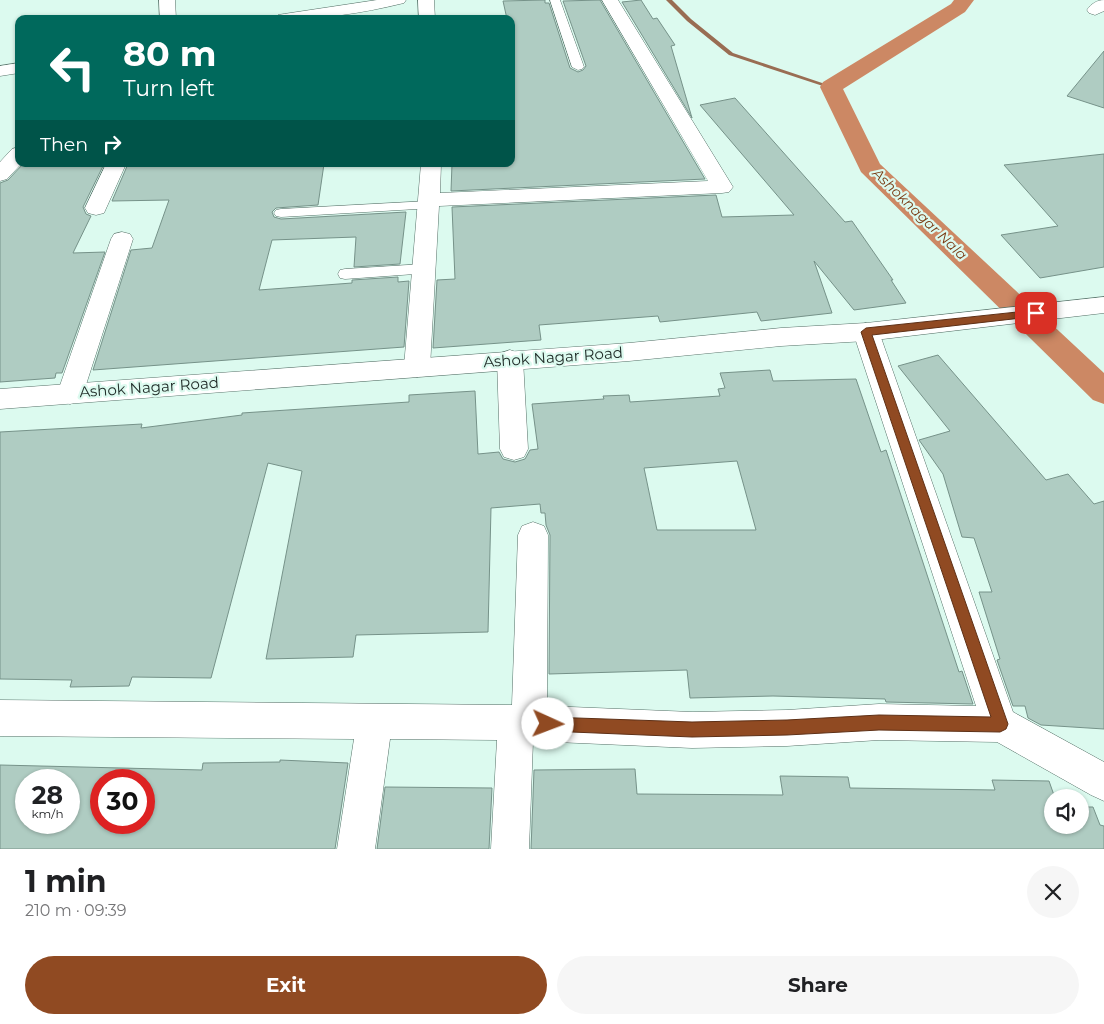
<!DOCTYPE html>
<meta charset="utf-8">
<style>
body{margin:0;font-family:Montserrat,sans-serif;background:#f6f6f6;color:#202124;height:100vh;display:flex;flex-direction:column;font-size:19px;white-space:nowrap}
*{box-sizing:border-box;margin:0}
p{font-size:16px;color:#757577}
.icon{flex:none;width:28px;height:28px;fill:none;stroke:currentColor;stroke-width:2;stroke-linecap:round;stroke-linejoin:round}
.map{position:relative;height:849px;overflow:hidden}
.side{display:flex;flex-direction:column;background:#fff;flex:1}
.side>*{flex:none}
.guide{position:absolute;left:15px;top:15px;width:500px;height:152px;border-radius:10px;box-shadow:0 1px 4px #0004;background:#00695c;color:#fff;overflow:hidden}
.buttons{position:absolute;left:1044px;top:789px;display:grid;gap:10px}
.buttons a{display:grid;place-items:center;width:45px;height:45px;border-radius:50%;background:#fff;box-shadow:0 1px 4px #0004;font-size:25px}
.speed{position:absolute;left:15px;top:769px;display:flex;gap:10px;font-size:25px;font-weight:700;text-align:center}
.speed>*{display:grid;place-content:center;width:65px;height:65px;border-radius:50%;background:#fff;box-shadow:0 1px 4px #0004;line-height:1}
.speed small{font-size:12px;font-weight:400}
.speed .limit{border:8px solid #d22;background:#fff;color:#111}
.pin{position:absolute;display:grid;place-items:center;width:42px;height:42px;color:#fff;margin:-21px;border-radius:10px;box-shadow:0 2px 8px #0006}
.me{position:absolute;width:55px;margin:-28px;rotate:92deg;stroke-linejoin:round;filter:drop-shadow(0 0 4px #0008)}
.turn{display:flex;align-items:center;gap:18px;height:105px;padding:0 25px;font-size:22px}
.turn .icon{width:65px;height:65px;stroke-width:2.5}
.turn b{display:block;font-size:35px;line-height:42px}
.then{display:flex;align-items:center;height:48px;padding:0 25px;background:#0003;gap:10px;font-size:19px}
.round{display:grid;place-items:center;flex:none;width:52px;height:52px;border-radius:26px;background:#f6f6f6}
.head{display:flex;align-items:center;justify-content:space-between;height:85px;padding:0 25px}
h1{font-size:30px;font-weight:700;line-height:38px}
.cta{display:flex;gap:10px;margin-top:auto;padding:10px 25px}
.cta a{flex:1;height:58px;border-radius:30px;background:#904a22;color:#fff;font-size:20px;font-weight:700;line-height:58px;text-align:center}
.cta a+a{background:#f6f6f6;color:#202124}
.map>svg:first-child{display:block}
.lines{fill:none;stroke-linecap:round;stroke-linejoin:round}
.stream{fill:#996d53;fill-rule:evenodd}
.canal{fill:#cc8864;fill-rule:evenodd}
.building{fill:#afccc2;stroke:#769289;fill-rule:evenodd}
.service-casing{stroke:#567168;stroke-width:1}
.minor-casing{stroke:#567168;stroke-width:1}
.secondary-casing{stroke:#567168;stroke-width:1}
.service{fill:#fff;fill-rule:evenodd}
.minor{fill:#fff;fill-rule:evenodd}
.secondary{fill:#fff;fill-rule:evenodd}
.route{fill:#904a22;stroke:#5e3016}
.labels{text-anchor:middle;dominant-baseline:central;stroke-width:4.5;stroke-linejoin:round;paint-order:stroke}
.far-water-label{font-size:14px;font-style:italic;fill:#793a13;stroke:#dcfaef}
.street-label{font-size:15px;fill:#222e2a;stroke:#dcfaef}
</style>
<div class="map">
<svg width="1104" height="849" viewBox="0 0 1104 849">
<rect width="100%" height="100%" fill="#dcfaef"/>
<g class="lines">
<path class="stream" d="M666,0h6l19,19 42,34 101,34 -5,1 -100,-33 -42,-34z"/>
<path class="canal" d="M954,0h20l-9,12 -122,77 37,75 224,209v31l-11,-4 -232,-228 -41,-85 3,-5 128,-78z"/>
</g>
<path class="building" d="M545,0v3h4l21,65 8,4 5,-2 3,-4 -23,-65 37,-1 105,179 -254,12 1,-27h59v-145h-4l-4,-18z
M641,0l12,19 4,-1 18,27 -4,1 21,72 -70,-116z
M1104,51v57l-37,-12z
M735,98l110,124 7,-1 41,59h-2l15,23 -52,7 -40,-49 18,52 -71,8 -4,-9 -97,10 -2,-6 -119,9 2,15 -108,8 4,-68 18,-1 -3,-72 264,-12 6,22 72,-2 -94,-110z
M1104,154v113l-64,11 -39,-43 57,-9 -54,-61z
M23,164h81l-21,43 3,7 5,2 -18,37 32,-1 -43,121h-6l-1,5 -55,4v-199l8,-3z
M128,164h196l-6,41 -42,3 -4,4 2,5 7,2 125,-7 -6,52 -46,3 2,-30 -84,3 -13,50 93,-7v-3l46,-3v5l11,-1 -5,66 -311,23 38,-120 21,-2 17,-48 -57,1z
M938,355l108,125 22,-6 26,30 10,-3v228l-63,-4 -13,-7 -3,-12h-12l-16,-46 3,-1 -21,-67h13l-18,-54 -12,-1 -19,-63 -24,-34 31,-9 -52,-65z
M770,370l3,11 83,-2 25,73 5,-2 73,222 3,-1 11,33 -87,-2 -1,-3 -112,-3 -83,2 -3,-28 -138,4 1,-139 -4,-10 -1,-12h-4l-1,-9 -49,4 -3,124 -132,3 -3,22 -87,2 36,-188 -34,-8 -57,215 -79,-1 -3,9 -59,1 2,-7 -72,-1v-247l142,-8 -1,4 101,-13v-2l167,-11v-7l66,-4 3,63 21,-2 4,7 12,3 10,-3 5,-9 8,-1 -6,-45 72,-5 -1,-3 26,-1 1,7 90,-6 -2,-7 7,-1 -5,-15zM737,461l19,69h-99l-13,-62z
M280,760l68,3 -13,86h-335v-84l202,5 1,-7 77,-1zM26,780h43v42h-43zM101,780h43v42h-43z
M635,769l2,25 146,1 -3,-19 68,1 2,11 145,2 -3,-10 57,1 6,17h-3v27h28v-18h13l7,18 4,1v23h-573l3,-79z
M385,787l107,1 -3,61h-112z"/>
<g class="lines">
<defs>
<path id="service" d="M550,0h10l24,67 -2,2 -4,1 -6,-3z
M429,201l5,1 2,3 -2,3 -153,9 -5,-1 -2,-3 2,-3 5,-1z
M424,264l5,1 2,4 -2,4 -84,6 -5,-1 -2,-4 2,-4 5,-1z"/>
<path id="minor" d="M159,0h16l1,19h-16z
M377,0h29l-2,3c-45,11 -82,16 -128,16l2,-4 6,-1z
M418,0h16l1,19h-16z
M602,0h16l115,187 -4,5 -7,1 -283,13 -9,161 -4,7 -9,3 -9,-3 -4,-7 17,-203h20l-1,29 268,-12z
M1104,0v11l-9,4 -6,-2 -2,-3c4,-6 10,-10 17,-10z
M19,63v10l-19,3v-10z
M19,147v17h2l-14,15 -7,2v-19l12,-13z
M106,164h20l-22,49 -8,2 -8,-2 -3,-5z
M122,232l8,2 3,5 -50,155 -4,7 -9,3 -9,-3 -4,-7 54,-155 3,-5z
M866,323l9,3 4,6 134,380 91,50v39l-13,-6 -94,-53 -118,-2 -92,6 -95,2 -159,-7 -4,108h-38l6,-109 -107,-1 -15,110h-38l17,-110 -354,-3v-36l512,5 6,-170 4,-9 11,-4 11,4 4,9 -1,171 145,6 95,-2 92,-6 97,2 -123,-374 4,-6z
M510,350l9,3 4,7 5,89 -4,8 -10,3 -10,-3 -4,-8 -3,-89 4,-7z"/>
<path id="secondary" d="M1104,297v16l-238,28 -85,5 -152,15 -629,48v-20l629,-46 152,-15 85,-5z"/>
</defs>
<use href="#service" class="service-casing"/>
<use href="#minor" class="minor-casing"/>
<use href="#secondary" class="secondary-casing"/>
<use href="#service" class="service"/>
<use href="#minor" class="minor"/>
<use href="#secondary" class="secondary"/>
</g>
<path class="route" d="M1036,310l5,3 -2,3 -167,19 136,389 -2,5 -6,3 -121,-2 -92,5 -95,2 -144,-6 -6,-2 -2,-5 2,-5 6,-2 144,5 95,-2 92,-5 112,2 -130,-385 5,-4z"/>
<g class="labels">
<g class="far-water-label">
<text transform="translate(920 214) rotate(44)">Ashoknagar Nala</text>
</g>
<g class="street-label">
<text transform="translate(553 357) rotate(-4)">Ashok Nagar Road</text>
<text transform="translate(149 387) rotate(-4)">Ashok Nagar Road</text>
</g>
</g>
</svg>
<div class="buttons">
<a><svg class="icon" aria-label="sound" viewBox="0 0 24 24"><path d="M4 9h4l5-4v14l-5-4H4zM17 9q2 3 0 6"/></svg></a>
</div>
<div class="speed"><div>28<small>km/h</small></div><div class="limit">30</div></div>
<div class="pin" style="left:1036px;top:313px;background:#d93025"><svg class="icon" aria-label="arrive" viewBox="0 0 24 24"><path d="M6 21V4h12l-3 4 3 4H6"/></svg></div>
<svg class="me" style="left:548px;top:724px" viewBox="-20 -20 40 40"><circle r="19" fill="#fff"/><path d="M0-13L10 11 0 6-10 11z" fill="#904a22"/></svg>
<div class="guide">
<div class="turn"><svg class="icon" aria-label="left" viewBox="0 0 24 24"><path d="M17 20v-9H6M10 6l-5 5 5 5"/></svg><div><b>80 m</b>Turn left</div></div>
<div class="then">Then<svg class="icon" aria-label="right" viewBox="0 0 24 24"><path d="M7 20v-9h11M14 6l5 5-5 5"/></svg></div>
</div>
</div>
<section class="side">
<div class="head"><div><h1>1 min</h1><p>210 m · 09:39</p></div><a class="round"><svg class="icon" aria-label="close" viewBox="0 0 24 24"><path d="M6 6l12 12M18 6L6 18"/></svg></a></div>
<div class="cta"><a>Exit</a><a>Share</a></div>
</section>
